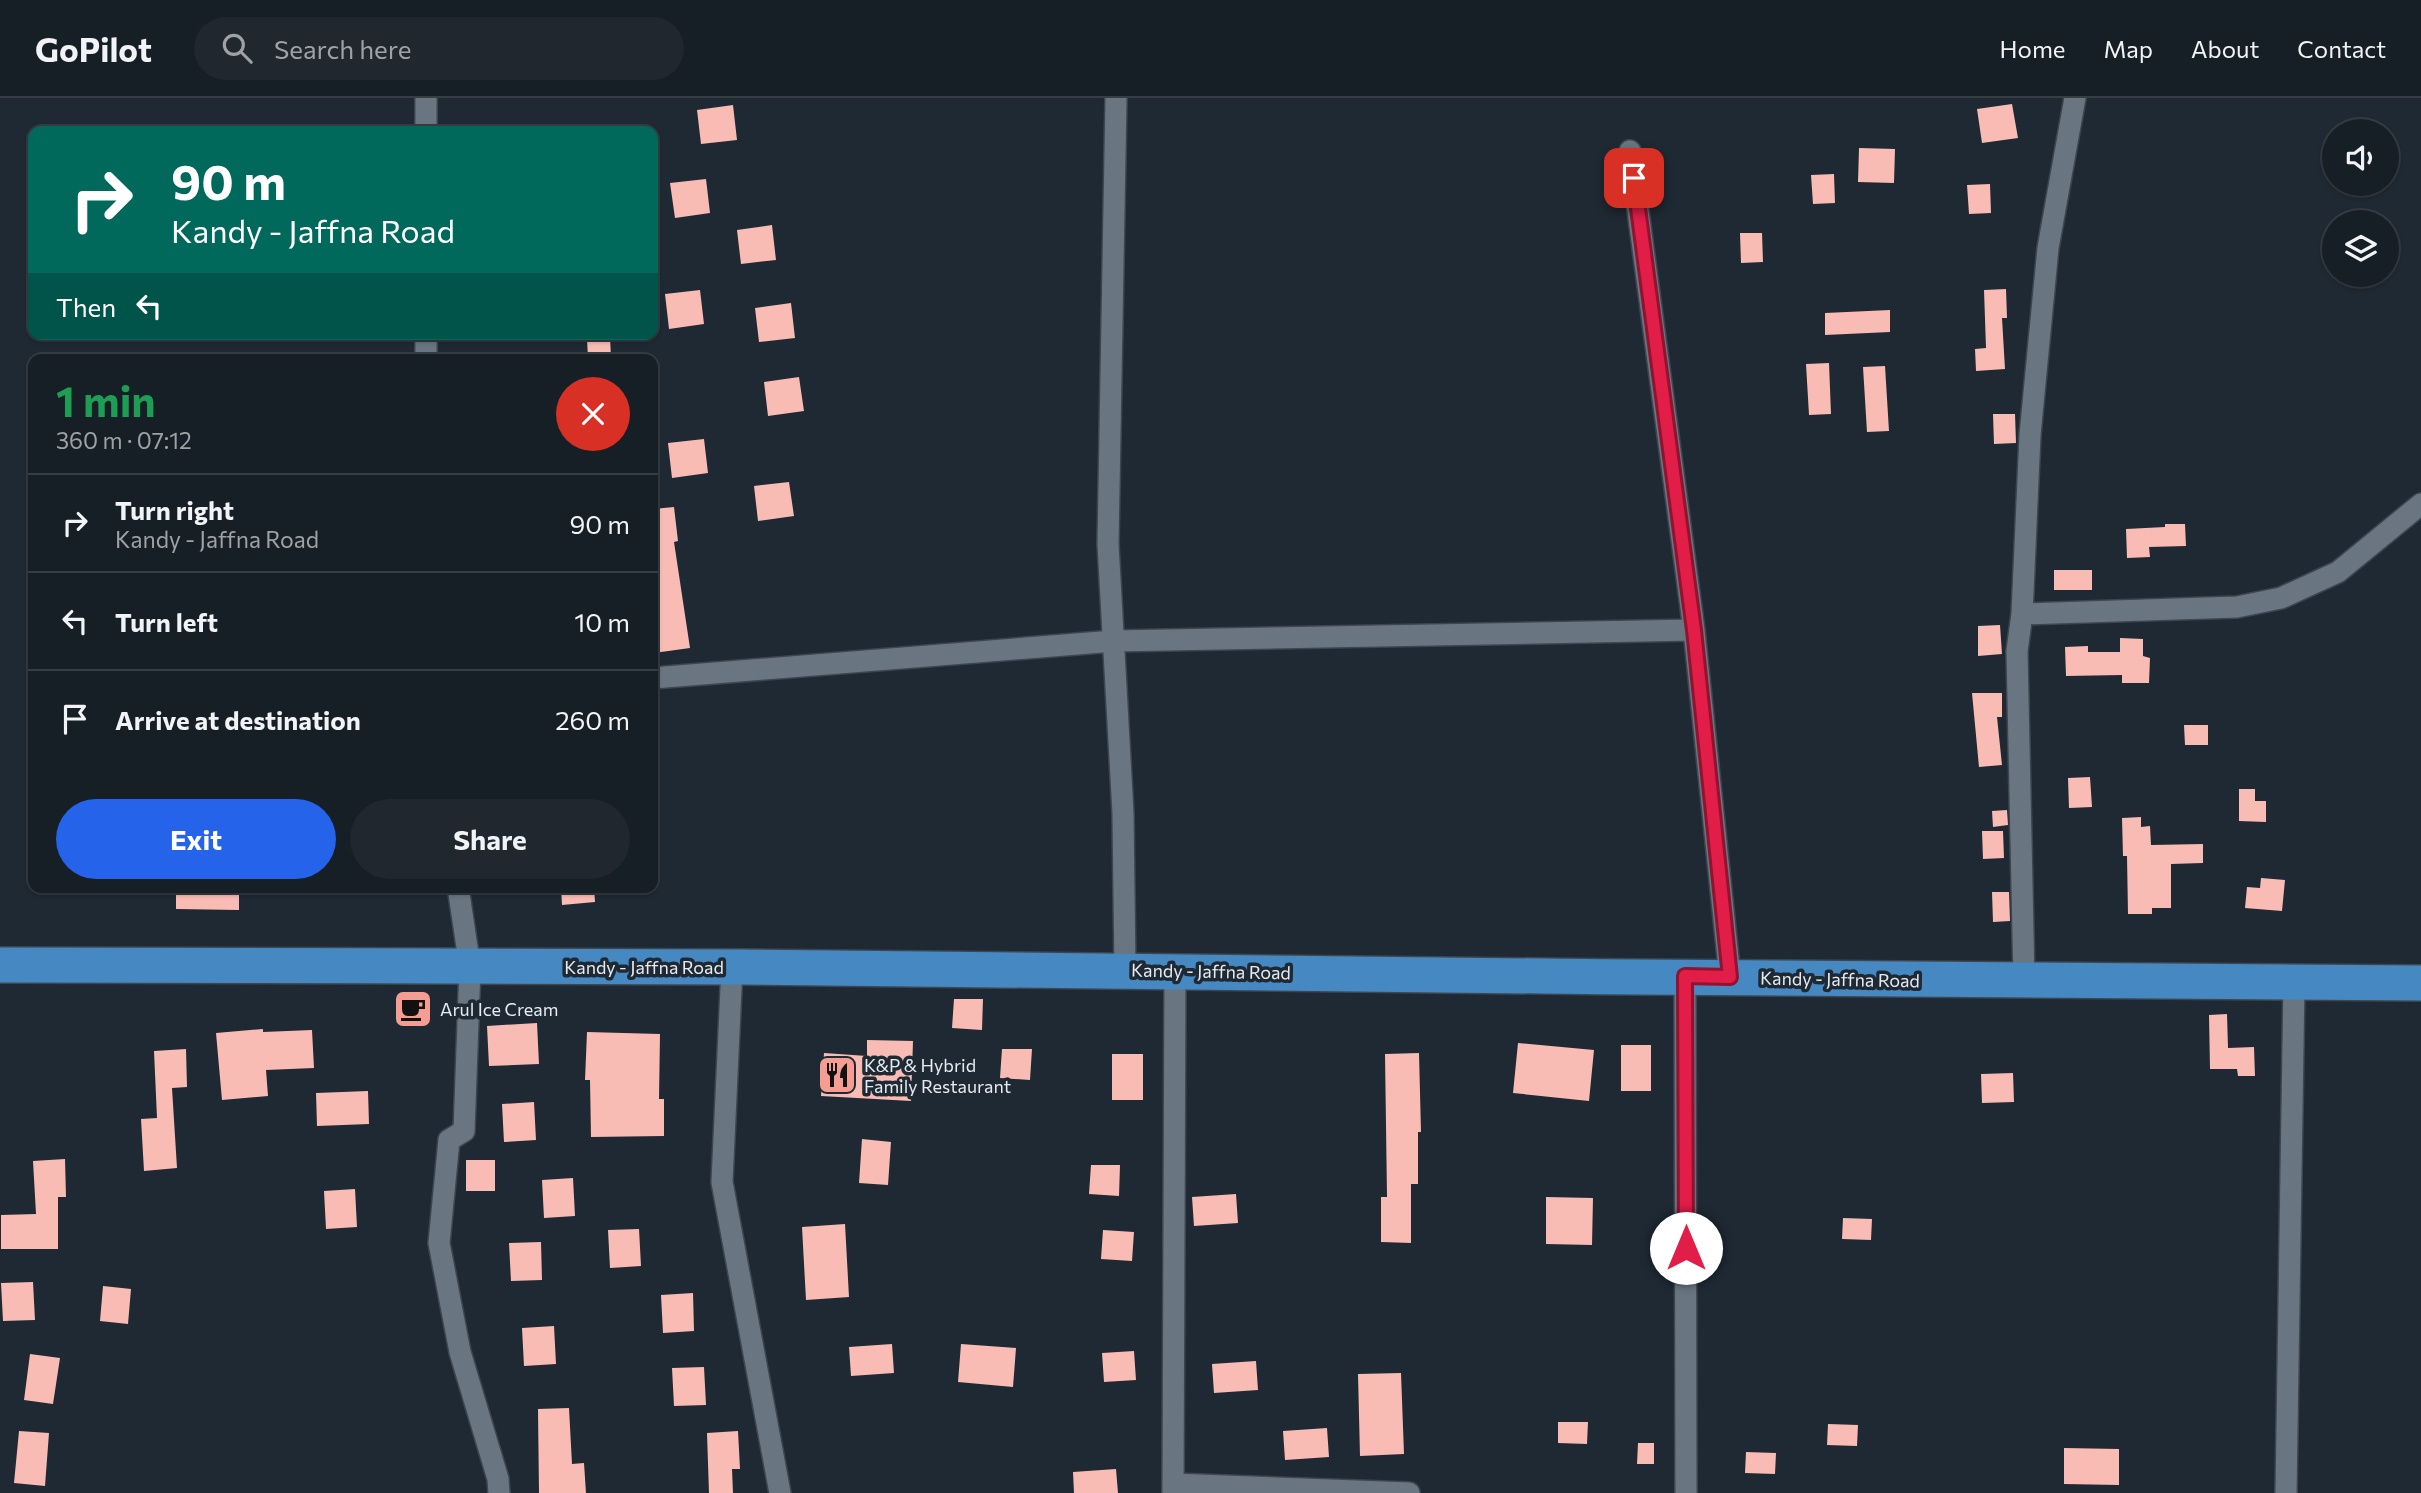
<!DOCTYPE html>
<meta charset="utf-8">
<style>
body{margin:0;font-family:Commissioner,sans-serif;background:#20272e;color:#f1f3f6;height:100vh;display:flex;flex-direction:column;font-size:26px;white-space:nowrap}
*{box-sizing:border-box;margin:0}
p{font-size:23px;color:#9ea2a7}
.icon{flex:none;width:38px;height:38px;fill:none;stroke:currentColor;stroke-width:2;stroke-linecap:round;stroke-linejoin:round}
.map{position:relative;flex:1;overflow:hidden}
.details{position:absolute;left:28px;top:256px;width:630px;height:539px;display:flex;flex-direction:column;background:#171f26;border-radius:14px;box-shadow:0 2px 5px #0004,0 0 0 2px #363d43}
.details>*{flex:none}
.guide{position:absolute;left:28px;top:28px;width:630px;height:214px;border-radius:14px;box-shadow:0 2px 5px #0004,0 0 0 2px #363d43;background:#00695c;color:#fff;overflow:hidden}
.controls{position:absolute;left:2322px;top:21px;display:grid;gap:14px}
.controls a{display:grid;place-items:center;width:77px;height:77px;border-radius:50%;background:#171f26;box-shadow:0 2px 5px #0004,0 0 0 2px #363d43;font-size:35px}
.pin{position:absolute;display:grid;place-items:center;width:60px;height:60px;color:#fff;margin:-30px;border-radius:14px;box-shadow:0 4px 10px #0006}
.me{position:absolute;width:77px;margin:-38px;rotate:0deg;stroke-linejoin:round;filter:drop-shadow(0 0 5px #0008)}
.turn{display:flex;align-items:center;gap:24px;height:147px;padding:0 28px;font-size:32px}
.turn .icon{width:91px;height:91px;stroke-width:2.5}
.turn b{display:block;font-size:49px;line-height:60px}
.then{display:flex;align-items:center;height:66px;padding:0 28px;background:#0003;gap:14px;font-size:26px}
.round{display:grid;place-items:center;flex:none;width:74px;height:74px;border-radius:37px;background:#20272e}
.summary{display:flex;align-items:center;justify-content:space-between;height:119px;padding:0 28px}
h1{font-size:42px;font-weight:700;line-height:52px;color:#1e9e55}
.cta{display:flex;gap:14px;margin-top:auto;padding:14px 28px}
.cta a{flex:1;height:80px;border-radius:42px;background:#2563eb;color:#fff;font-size:28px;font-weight:700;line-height:80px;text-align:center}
.cta a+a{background:#20272e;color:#f1f3f6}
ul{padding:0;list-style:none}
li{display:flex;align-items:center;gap:21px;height:98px;padding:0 28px;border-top:2px solid #363d43}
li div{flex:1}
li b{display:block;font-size:26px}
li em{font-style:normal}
header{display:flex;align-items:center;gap:42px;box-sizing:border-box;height:98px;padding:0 35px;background:#171f26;border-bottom:2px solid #363d43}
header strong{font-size:33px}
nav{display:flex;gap:38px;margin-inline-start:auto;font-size:24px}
.search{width:490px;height:63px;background:#20272e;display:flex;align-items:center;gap:18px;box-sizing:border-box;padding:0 24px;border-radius:38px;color:#9ea2a7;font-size:26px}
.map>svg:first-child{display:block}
.building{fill:#f9bcb5}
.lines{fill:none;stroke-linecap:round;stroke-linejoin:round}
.minor-casing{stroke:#3d464f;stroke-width:24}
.trunk-casing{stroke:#3d464f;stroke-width:38}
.minor{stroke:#697682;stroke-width:21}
.trunk{stroke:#4588c2;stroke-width:35}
.route-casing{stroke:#92132f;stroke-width:18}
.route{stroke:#e11d48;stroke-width:12}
.labels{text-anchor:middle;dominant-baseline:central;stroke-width:7;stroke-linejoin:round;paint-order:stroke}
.street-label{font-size:18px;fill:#e4ebf2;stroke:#1f2933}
.poi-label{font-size:18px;fill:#e4ebf2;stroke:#1f2933;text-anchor:start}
</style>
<header>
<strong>GoPilot</strong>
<div class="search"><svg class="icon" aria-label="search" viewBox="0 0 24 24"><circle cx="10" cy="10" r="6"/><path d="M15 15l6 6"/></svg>Search here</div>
<nav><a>Home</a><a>Map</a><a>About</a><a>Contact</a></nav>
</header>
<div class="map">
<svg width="2421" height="1395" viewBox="0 0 2421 1395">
<rect width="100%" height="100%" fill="#1f2933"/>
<path class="building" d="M2012,6l6,34 -36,5 -5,-34z
M733,7l4,35 -36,4 -4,-34z
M1859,50l36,1 -1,34 -36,-1z
M1834,76l1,29 -22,1 -2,-29z
M706,81l4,34 -35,5 -5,-35z
M1990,86l1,29 -22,1 -2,-29z
M772,127l4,35 -35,4 -4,-34z
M1740,135h22l1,29 -22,1z
M2006,191l1,29h-5l3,51 -29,2 -1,-22 11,-1 -2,-58z
M700,192l4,34 -35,5 -4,-35z
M791,205l4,35 -36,4 -4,-34z
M1890,212v22l-65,3v-22z
M610,238l1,23h-23l-1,-21z
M1829,265l2,51 -22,1 -3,-51z
M1885,268l4,65 -22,1 -4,-65z
M799,279l5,34 -36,5 -4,-34z
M1993,316h22l1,29 -22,1z
M704,341l4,34 -36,5 -4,-35z
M789,384l5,34 -36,5 -4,-35z
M674,409l4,34 -4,1 16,106 -36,5 -1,-144z
M2165,426h20l1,22 -37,1 1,10 -23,1 -1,-29 39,-2z
M2054,472h38v20h-38z
M2000,527l2,29 -24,2v-30z
M2120,540l23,1v17l7,2 -1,25h-27v-8l-56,1 -1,-29 23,-1v6h32z
M1972,595h30v24h-5l5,48 -23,2z
M2184,627h24v20h-23z
M2090,679l2,30 -23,1 -1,-30z
M2239,691h16v12h11v21l-27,-1z
M2007,712l1,15 -15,2 -1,-16z
M2141,719v10l9,-1 1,19 52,-1v19l-32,1v44h-19v6h-24l-1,-58h-4l-1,-38z
M1982,733h21l1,27 -21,1z
M2261,780l24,2 -3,31 -37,-3 2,-21 13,1z
M176,789h63v23l-63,-1z
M561,789h33l1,15 -33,3z
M1992,794h17l1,29 -17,1z
M954,901h29l-1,31 -30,-2z
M2227,916l1,34 26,-1 1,29h-17l-1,-7h-27l-1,-54z
M537,925l2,41 -50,2 -2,-40z
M263,931v3l49,-2 2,38 -48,2 2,26 -46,4 -6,-67z
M587,934l73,2 -1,65h5v37l-73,1 -1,-57h-5z
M867,942l46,1 -2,60 -90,-5 3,-43 43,3z
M1518,945l76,7 -5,51 -76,-8z
M1621,947h30v46h-30z
M186,951l1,38 -15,1 5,80 -33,3 -3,-52 16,-1 -3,-67z
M1002,951h30l-2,31 -30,-2z
M1419,955l2,79h-3v52h-7v59l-30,-1v-45h6l-2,-143z
M1112,956h31v46h-31z
M2013,975l1,29 -32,1 -1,-29z
M368,993l1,33 -52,2 -1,-33z
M534,1004l2,38 -32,2 -2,-38z
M862,1041l29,3 -3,43 -29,-2z
M65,1061l1,38h-8v52h-57v-34l35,-1 -3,-53z
M466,1062h29v31h-29z
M1091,1067h29l-1,31 -30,-2z
M573,1080l2,38 -31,2 -2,-38z
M355,1091l2,38 -31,2 -2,-38z
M1236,1096l2,29 -44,3 -2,-29z
M1546,1099l47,1 -1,47 -46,-1z
M1843,1120l29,1 -1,21 -29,-1z
M845,1126l4,73 -43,3 -4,-73z
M639,1131l2,37 -31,2 -2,-38z
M1103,1132l31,2 -2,29 -31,-2z
M541,1144l1,38 -31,1 -2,-38z
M33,1184l2,38 -32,1 -2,-38z
M103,1188l28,3 -3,35 -28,-3z
M693,1195l1,38 -31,2 -2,-38z
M554,1228l2,38 -32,2 -2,-38z
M892,1246l2,29 -43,3 -2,-29z
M961,1246l55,4 -3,39 -55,-5z
M1134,1253l2,29 -32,2 -2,-29z
M30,1256l30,4 -7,46 -29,-4z
M1256,1263l2,29 -44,3 -2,-29z
M704,1269l2,38 -32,1 -2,-38z
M1401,1275l3,81 -44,2 -2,-82z
M569,1310l3,56 12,-1 2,30h-47l-1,-84z
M1558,1324h30l-1,22 -29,-1z
M1828,1326l30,1 -1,21 -30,-1z
M1327,1330l2,29 -44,3 -2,-29z
M19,1333l30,2 -4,53 -31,-3z
M738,1333l2,38h-8l1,24h-24l-2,-60z
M1638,1345h16v21h-17z
M2064,1350l55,1v36l-55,-1z
M1746,1354l30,1 -1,21 -30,-1z
M1116,1371l2,24h-44l-1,-21z"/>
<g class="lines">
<defs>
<path id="minor" d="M426,0v33
M1116,0l-8,446 15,269 2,158
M1630,53l64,479 36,347
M426,236v25
M2022,516l215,-7 44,-9 57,-26 83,-68
M653,580l461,-37 580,-11
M458,789l12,80 -6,164 -15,9 -10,103 21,109 38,127 1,14
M732,869l-10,215 58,311
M1685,878l1,517
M2024,883l-7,-330 5,-37 8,-179 18,-187 27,-150
M1173,1386l236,9
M1173,1395l2,-522
M2286,1395l8,-511"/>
<path id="trunk" d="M0,867c247,1 495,0 742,2 560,5 1119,15 1679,16"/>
</defs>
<use href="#minor" class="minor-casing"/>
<use href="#trunk" class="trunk-casing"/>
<use href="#minor" class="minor"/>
<use href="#trunk" class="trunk"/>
</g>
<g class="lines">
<defs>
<path id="route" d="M1634,80l60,452 36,347 -45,-1 1,272"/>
</defs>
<use href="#route" class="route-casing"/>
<use href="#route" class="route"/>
</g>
<defs>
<symbol id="cafe-square" viewBox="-11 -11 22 22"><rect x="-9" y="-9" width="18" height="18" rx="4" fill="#f59c93" stroke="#1f2933"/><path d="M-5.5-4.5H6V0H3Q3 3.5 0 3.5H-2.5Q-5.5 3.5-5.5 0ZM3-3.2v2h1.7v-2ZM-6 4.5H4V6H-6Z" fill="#111"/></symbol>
<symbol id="restaurant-square" viewBox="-11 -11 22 22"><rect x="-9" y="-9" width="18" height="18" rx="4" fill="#f59c93" stroke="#1f2933"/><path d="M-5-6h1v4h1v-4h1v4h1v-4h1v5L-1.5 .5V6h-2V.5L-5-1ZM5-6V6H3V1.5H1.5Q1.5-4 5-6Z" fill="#111"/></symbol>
</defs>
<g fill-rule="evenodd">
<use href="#cafe-square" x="391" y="889" width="44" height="44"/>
<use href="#restaurant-square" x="815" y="955" width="44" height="44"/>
</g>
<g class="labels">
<g class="street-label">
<text x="644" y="869">Kandy - Jaffna Road</text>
<text transform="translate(1211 873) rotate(1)">Kandy - Jaffna Road</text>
<text transform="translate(1840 881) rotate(1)">Kandy - Jaffna Road</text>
</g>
<g class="poi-label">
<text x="440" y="911">Arul Ice Cream</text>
<text x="864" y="967">K&amp;P &amp; Hybrid<tspan x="864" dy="21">Family Restaurant</tspan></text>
</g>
</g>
</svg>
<div class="controls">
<a><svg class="icon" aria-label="sound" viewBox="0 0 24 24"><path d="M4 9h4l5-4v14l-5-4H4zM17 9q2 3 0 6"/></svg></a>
<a><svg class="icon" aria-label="layers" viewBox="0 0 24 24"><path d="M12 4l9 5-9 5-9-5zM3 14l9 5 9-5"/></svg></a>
</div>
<div class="pin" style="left:1634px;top:80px;background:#d93025"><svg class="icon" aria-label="arrive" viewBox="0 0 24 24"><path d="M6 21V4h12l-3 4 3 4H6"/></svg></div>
<svg class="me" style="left:1686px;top:1150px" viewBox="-20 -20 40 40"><circle r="19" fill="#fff"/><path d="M0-13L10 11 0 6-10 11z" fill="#e11d48"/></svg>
<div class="guide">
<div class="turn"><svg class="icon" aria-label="right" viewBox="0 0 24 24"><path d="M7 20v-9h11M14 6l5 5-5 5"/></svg><div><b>90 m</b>Kandy - Jaffna Road</div></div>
<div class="then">Then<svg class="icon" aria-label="left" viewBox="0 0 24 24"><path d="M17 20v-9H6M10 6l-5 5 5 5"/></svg></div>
</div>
<section class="details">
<div class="summary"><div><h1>1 min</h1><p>360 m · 07:12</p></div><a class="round" style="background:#d93025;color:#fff"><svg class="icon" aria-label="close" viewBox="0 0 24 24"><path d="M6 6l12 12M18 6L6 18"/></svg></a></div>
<ul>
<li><svg class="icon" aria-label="right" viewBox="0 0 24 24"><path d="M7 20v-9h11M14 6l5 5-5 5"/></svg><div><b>Turn right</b><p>Kandy - Jaffna Road</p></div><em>90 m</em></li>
<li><svg class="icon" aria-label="left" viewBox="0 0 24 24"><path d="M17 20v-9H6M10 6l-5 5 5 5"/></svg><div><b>Turn left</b></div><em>10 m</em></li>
<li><svg class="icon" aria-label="arrive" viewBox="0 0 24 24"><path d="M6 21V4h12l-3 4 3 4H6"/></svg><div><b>Arrive at destination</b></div><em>260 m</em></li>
</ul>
<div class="cta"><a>Exit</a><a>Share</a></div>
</section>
</div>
